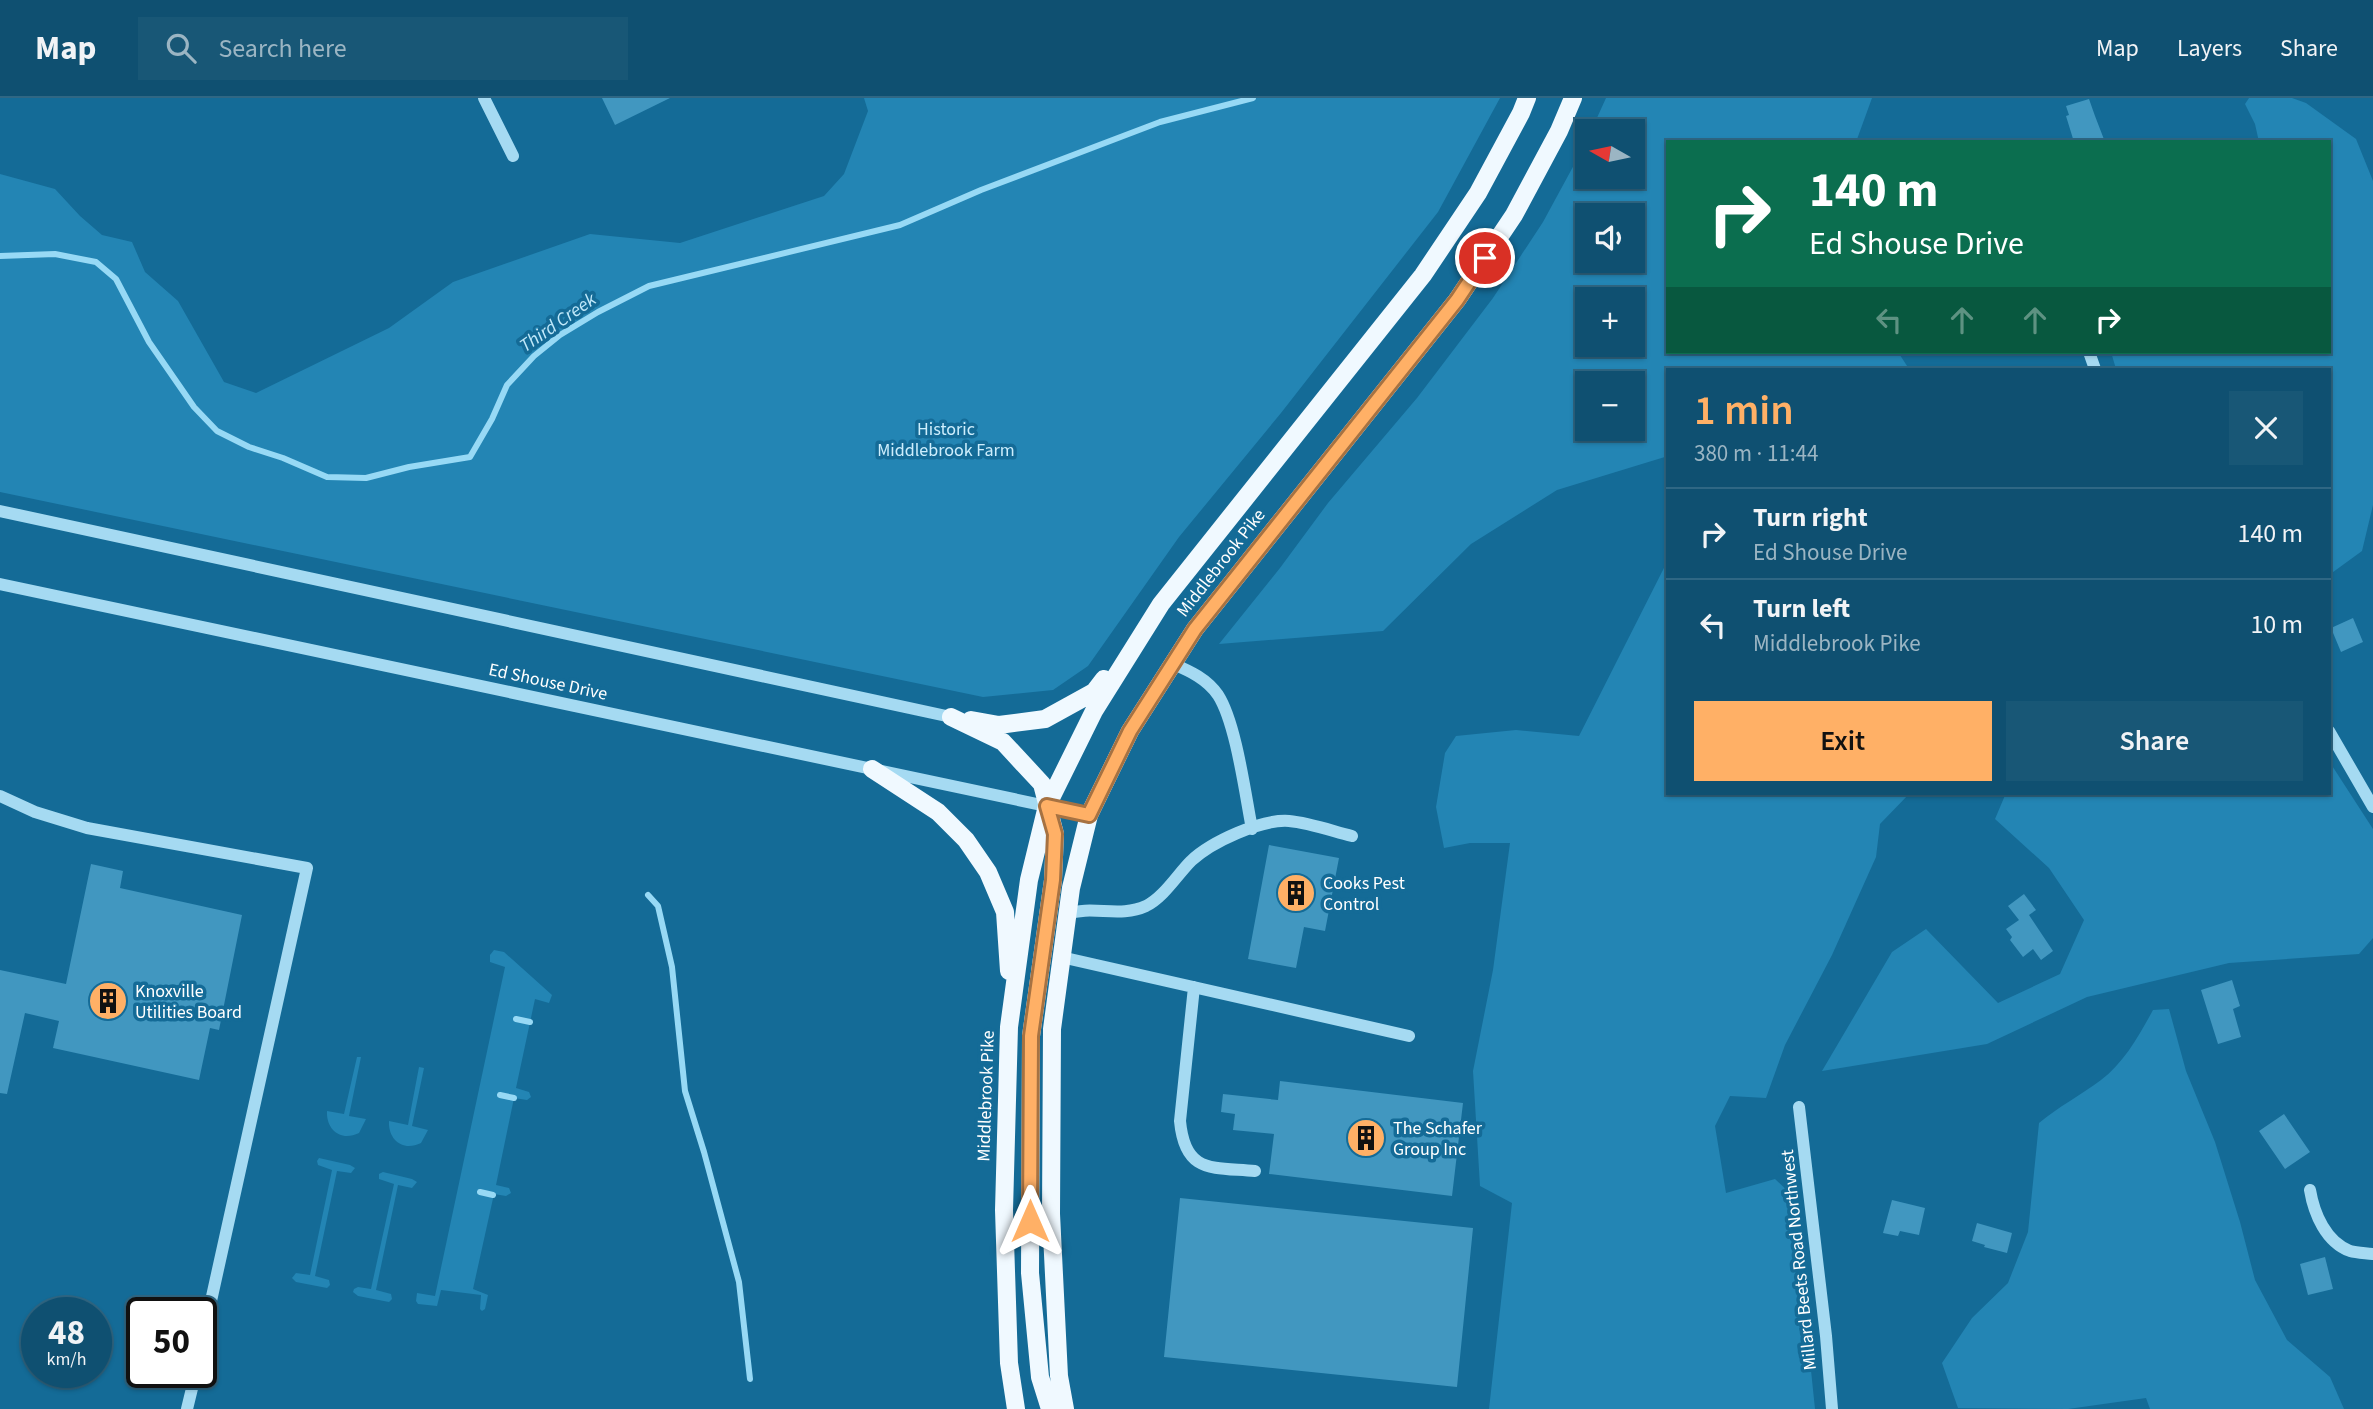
<!DOCTYPE html>
<meta charset="utf-8">
<style>
body{margin:0;font-family:"Source Sans 3",sans-serif;background:#185776;color:#f1f3f6;height:100vh;display:flex;flex-direction:column;font-size:26px;white-space:nowrap}
*{box-sizing:border-box;margin:0}
p{font-size:23px;color:#9bb5c3}
.icon{flex:none;width:38px;height:38px;fill:none;stroke:currentColor;stroke-width:2;stroke-linecap:round;stroke-linejoin:round}
.map{position:relative;flex:1;overflow:hidden}
.sheet{position:absolute;left:1666px;top:270px;width:665px;height:427px;display:flex;flex-direction:column;background:#0f5071;border-radius:0px;box-shadow:0 2px 5px #0004,0 0 0 2px #2f6784}
.sheet>*{flex:none}
.banner{position:absolute;left:1666px;top:42px;width:665px;height:214px;border-radius:0px;box-shadow:0 2px 5px #0004,0 0 0 2px #2f6784;background:#0b6e4f;color:#fff;overflow:hidden}
.needle{width:46px;rotate:279deg}
.controls{position:absolute;left:1575px;top:21px;display:grid;gap:14px}
.controls a{display:grid;place-items:center;width:70px;height:70px;border-radius:0px;background:#0f5071;box-shadow:0 2px 5px #0004,0 0 0 2px #2f6784;font-size:35px}
.speed{position:absolute;left:21px;top:1199px;display:flex;gap:14px;font-size:35px;font-weight:700;text-align:center}
.speed>*{display:grid;place-content:center;width:91px;height:91px;border-radius:50%;background:#0f5071;box-shadow:0 2px 5px #0004,0 0 0 2px #2f6784;line-height:1}
.speed small{font-size:18px;font-weight:400}
.speed .limit{border:4px solid #111;border-radius:10px;background:#fff;color:#111}
.pin{position:absolute;display:grid;place-items:center;width:60px;height:60px;color:#fff;margin:-30px;border:4px solid #fff;border-radius:50%;box-shadow:0 2px 7px #0007}
.me{position:absolute;width:77px;margin:-38px;rotate:0deg;stroke-linejoin:round;filter:drop-shadow(0 0 5px #0008)}
.turn{display:flex;align-items:center;gap:24px;height:147px;padding:0 28px;font-size:32px}
.turn .icon{width:91px;height:91px;stroke-width:2.5}
.turn b{display:block;font-size:49px;line-height:60px}
.lanes{display:flex;align-items:center;height:66px;padding:0 28px;background:#0003;justify-content:center;gap:35px;direction:ltr}
.lanes .off{opacity:.35}
.round{display:grid;place-items:center;flex:none;width:74px;height:74px;border-radius:0px;background:#185776}
.headline{display:flex;align-items:center;justify-content:space-between;height:119px;padding:0 28px}
h1{font-size:42px;font-weight:600;line-height:52px;color:#ffb066}
.cta{display:flex;gap:14px;margin-top:auto;padding:14px 28px}
.cta a{flex:1;height:80px;border-radius:0px;background:#ffb066;color:#111;font-size:28px;font-weight:600;line-height:80px;text-align:center}
.cta a+a{background:#185776;color:#f1f3f6}
ul{padding:0;list-style:none}
li{display:flex;align-items:center;gap:21px;height:91px;padding:0 28px;border-top:2px solid #2f6784}
li div{flex:1}
li b{display:block;font-size:26px}
li em{font-style:normal}
header{display:flex;align-items:center;gap:42px;box-sizing:border-box;height:98px;padding:0 35px;background:#0f5071;border-bottom:2px solid #2f6784}
header strong{font-size:33px}
nav{display:flex;gap:38px;margin-inline-start:auto;font-size:24px}
.search{width:490px;height:63px;background:#185776;display:flex;align-items:center;gap:18px;box-sizing:border-box;padding:0 24px;border-radius:0px;color:#9bb5c3;font-size:26px}
.map>svg:first-child{display:block}
.green{fill:#2385b4;fill-rule:evenodd}
.lines{fill:none;stroke-linecap:round;stroke-linejoin:round}
.stream{stroke:#97d9f5;stroke-width:6}
.building{fill:#4197c0}
.minor{stroke:#a5daf2;stroke-width:12}
.major{stroke:#f0f9ff;stroke-width:18}
.route-casing{stroke:#a67242;stroke-width:18}
.route{stroke:#ffb066;stroke-width:12}
.labels{text-anchor:middle;dominant-baseline:central;stroke-width:7;stroke-linejoin:round;paint-order:stroke}
.park-label{font-size:18px;fill:#cdeefd;stroke:#146b97}
.street-label{font-size:18px;fill:#fff;stroke:#146b97}
.poi-label{font-size:18px;fill:#fff;stroke:#146b97;text-anchor:start}
.water-label{font-size:19px;font-style:italic;fill:#c1e9fa;stroke:#146b97}
</style>
<header>
<strong>Map</strong>
<div class="search"><svg class="icon" aria-label="search" viewBox="0 0 24 24"><circle cx="10" cy="10" r="6"/><path d="M15 15l6 6"/></svg>Search here</div>
<nav><a>Map</a><a>Layers</a><a>Share</a></nav>
</header>
<div class="map">
<svg width="2373" height="1311" viewBox="0 0 2373 1311">
<rect width="100%" height="100%" fill="#146b97"/>
<path class="green" d="M864,0h636l-62,114 -157,201 -102,124 -91,129 -35,24 -70,7 -983,-205v-318l55,15 25,27 22,19 30,7 13,30 33,29 46,81 32,11 133,-65 64,-46 137,-48 90,9 144,-47 20,-22 24,-63z
M1606,0h266l-16,44h-188v210h230l11,17h-241v87l-111,34 -86,54 -88,87 -164,13 61,-76 48,-65 89,-105 76,-100 50,-76 44,-81v36h46v-46h-42zM1587,117h46v46h-46zM1587,201h46v46h-46zM1587,285h46v46h-46z
M2249,0h43l14,5 50,36 17,42v324l-11,46 -33,24v-206h-213l-5,-17h218v-210h-70l-4,-18 -10,-20z
M1668,462v233h242l-30,31 -4,33 -44,98 -47,90 -19,53 -36,-2 -15,30 11,67 49,-14 18,17 22,213h-326l23,-206 -32,-17 -7,-115 20,-101 17,-127h-40l-26,5 -8,-41 9,-54 11,-17 60,-6 63,6z
M2329,663l44,68v109l-14,16 -130,9 -142,34 -100,47 -165,27 70,-119 34,-23 72,74 62,-29 24,-54 -35,-52 -54,-49 11,-26h323z
M494,852l10,2 48,43 -3,8 -14,-4 -19,89 13,4 2,5 -4,3 -13,-2 -18,87 13,3 2,5 -5,3 -12,-2 -21,95 15,6 -3,14 -3,2 -2,-2 1,-14 -40,-5 -4,16 -19,-2 -2,-3 1,-8 18,3 70,-329 -15,-5v-7z
M2169,911l17,62 29,71 25,80 15,58 32,60 43,37 14,32h-194l-4,-11 -78,11 -110,-1 -16,-45 30,-45 36,-35 20,-51 11,-109c19,-16 42,-28 62,-43 23,-17 39,-46 52,-70z
M357,959h4l-12,59 17,3 -7,14c-18,9 -33,-3 -32,-22l17,3z
M419,969l5,1 -12,58 16,4 -7,13c-18,9 -33,-3 -32,-22l19,4z
M319,1060l31,7 5,3 -4,5 -14,-2 -22,105 14,4 1,5 -3,3 -31,-6 -4,-4 4,-5 14,2 22,-105 -14,-5 -1,-4z
M383,1074l29,7 5,3 -5,6 -14,-3 -22,105 15,4 1,5 -3,3 -31,-6 -5,-4 1,-3 4,-2 13,2 23,-105 -15,-5v-5z"/>
<g class="lines">
<path class="stream" d="M0,158l55,-2 41,8 20,17 33,63 45,65 23,24 32,16 34,11 44,19 39,1 43,-11 61,-10 22,-38 15,-34 27,-29 26,-21 38,-23 51,-26 251,-61 81,-35 179,-68 93,-24
M648,797l10,11 14,61 13,124 19,61 35,130 11,97
M516,921l14,3
M500,997l14,3
M480,1094l13,3"/>
</g>
<path class="building" d="M602,0h68l-55,27z
M2089,1l6,17 10,26h-31l-8,-26 3,-1 -3,-9z
M2353,520l10,24 -22,10 -10,-24z
M1269,747l70,13 -14,73 -21,-4 -8,41 -48,-9z
M91,766l32,7 -3,17 122,27 -23,115 -9,-2 -11,52 -146,-32 6,-27 -34,-8 -18,81 -7,-1v-123l66,14z
M2024,796l12,16 -7,5 24,36 -12,9 -8,-11 -10,8 -13,-17 2,-3 -6,-8 13,-9 -11,-14z
M2232,882l8,26 -7,3 8,28 -23,7 -17,-54z
M1280,983l183,22 -11,93 -183,-22 5,-40 -41,-4 2,-16 -14,-2 2,-18 55,6z
M2284,1016l26,38 -25,17 -26,-38z
M1180,1100l293,30 -16,159 -293,-30z
M1892,1102l33,8 -6,27 -19,-4 -2,5 -15,-3z
M1977,1125l35,10 -5,20 -23,-6 1,-2 -13,-4z
M2325,1159l8,32 -25,6 -8,-31z"/>
<g class="lines">
<path class="minor" d="M484,0l29,58
M2089,254l6,17
M0,413l951,206
M0,486l1089,231
M1173,566c17,7 34,15 45,31 18,28 27,98 34,134
M2329,633l44,76
M0,698l35,16 52,16 220,40 -106,478
M1067,816c25,-9 53,4 79,-8 18,-9 31,-31 45,-45 20,-19 70,-42 98,-40 21,2 43,10 63,15
M1061,859l348,79
M1194,889l-14,134c5,53 32,46 75,50
M1799,1009l27,229 6,73
M2310,1092c4,24 16,52 40,61 7,2 16,2 23,3
M187,1311l9,-37"/>
<path class="major" d="M951,619l52,25 39,42 13,50 -2,46 -22,156 -1,237 10,104 10,32
M971,622l28,5 46,-6 49,-27 10,-13
M872,671l66,43 28,28 22,32 17,40 4,59
M1016,1311l-7,-46 -5,-153 5,-183 20,-147 18,-74 47,-95 67,-107 262,-329 55,-82 43,-80 6,-15
M1065,1311l-6,-33 -8,-162 1,-185 19,-141 18,-73 41,-84 65,-102 262,-329 57,-85 45,-84 14,-33"/>
</g>
<g class="lines">
<defs>
<path id="route" d="M1030,1123l1,-185 22,-156 2,-46 -8,-28 42,9 41,-84 65,-102 262,-329 28,-42"/>
</defs>
<use href="#route" class="route-casing"/>
<use href="#route" class="route"/>
</g>
<defs>
<symbol id="building-disc" viewBox="-11 -11 22 22"><circle r="9.5" fill="#ffb066" stroke="#146b97"/><path d="M-4-6H4V6H1V3H-1V6H-4ZM-2.5-4.3h1.7v1.8h-1.7ZM.8-4.3h1.7v1.8H.8ZM-2.5-1h1.7V.8h-1.7ZM.8-1h1.7V.8H.8Z" fill="#111"/></symbol>
</defs>
<g fill-rule="evenodd">
<use href="#building-disc" x="1274" y="773" width="44" height="44"/>
<use href="#building-disc" x="86" y="881" width="44" height="44"/>
<use href="#building-disc" x="1344" y="1018" width="44" height="44"/>
</g>
<g class="labels">
<g class="park-label">
<text x="946" y="331">Historic<tspan x="946" dy="21">Middlebrook Farm</tspan></text>
</g>
<g class="street-label">
<text transform="translate(1221 465) rotate(-52)">Middlebrook Pike</text>
<text transform="translate(548 584) rotate(12)">Ed Shouse Drive</text>
<text transform="translate(986 998) rotate(-88)">Middlebrook Pike</text>
<text transform="translate(1799 1162) rotate(-96)">Millard Beets Road Northwest</text>
</g>
<g class="poi-label">
<text x="1323" y="785">Cooks Pest<tspan x="1323" dy="21">Control</tspan></text>
<text x="135" y="893">Knoxville<tspan x="135" dy="21">Utilities Board</tspan></text>
<text x="1393" y="1030">The Schafer<tspan x="1393" dy="21">Group Inc</tspan></text>
</g>
<g class="water-label">
<text transform="translate(558 225) rotate(-35)">Third Creek</text>
</g>
</g>
</svg>
<div class="controls">
<a><svg class="needle" viewBox="-14 -14 28 28"><path d="M0-13l5 13h-10z" fill="#e53935"/><path d="M0 13l5-13h-10z" fill="#9bb5c3"/></svg></a>
<a><svg class="icon" aria-label="sound" viewBox="0 0 24 24"><path d="M4 9h4l5-4v14l-5-4H4zM17 9q2 3 0 6"/></svg></a>
<a>+</a>
<a>−</a>
</div>
<div class="speed"><div>48<small>km/h</small></div><div class="limit">50</div></div>
<div class="pin" style="left:1485px;top:160px;background:#d93025"><svg class="icon" aria-label="arrive" viewBox="0 0 24 24"><path d="M6 21V4h12l-3 4 3 4H6"/></svg></div>
<svg class="me" style="left:1030px;top:1123px" viewBox="-20 -20 40 40"><path d="M0-17L14 15 0 8-14 15z" fill="#ffb066" stroke="#fff" stroke-width="4"/></svg>
<div class="banner">
<div class="turn"><svg class="icon" aria-label="right" viewBox="0 0 24 24"><path d="M7 20v-9h11M14 6l5 5-5 5"/></svg><div><b>140 m</b>Ed Shouse Drive</div></div>
<div class="lanes"><svg class="icon off" aria-label="left" viewBox="0 0 24 24"><path d="M17 20v-9H6M10 6l-5 5 5 5"/></svg><svg class="icon off" aria-label="ahead" viewBox="0 0 24 24"><path d="M12 20V5M6 11l6-6 6 6"/></svg><svg class="icon off" aria-label="ahead" viewBox="0 0 24 24"><path d="M12 20V5M6 11l6-6 6 6"/></svg><svg class="icon" aria-label="right" viewBox="0 0 24 24"><path d="M7 20v-9h11M14 6l5 5-5 5"/></svg></div>
</div>
<section class="sheet">
<div class="headline"><div><h1>1 min</h1><p>380 m · 11:44</p></div><a class="round"><svg class="icon" aria-label="close" viewBox="0 0 24 24"><path d="M6 6l12 12M18 6L6 18"/></svg></a></div>
<ul>
<li><svg class="icon" aria-label="right" viewBox="0 0 24 24"><path d="M7 20v-9h11M14 6l5 5-5 5"/></svg><div><b>Turn right</b><p>Ed Shouse Drive</p></div><em>140 m</em></li>
<li><svg class="icon" aria-label="left" viewBox="0 0 24 24"><path d="M17 20v-9H6M10 6l-5 5 5 5"/></svg><div><b>Turn left</b><p>Middlebrook Pike</p></div><em>10 m</em></li>
</ul>
<div class="cta"><a>Exit</a><a>Share</a></div>
</section>
</div>
